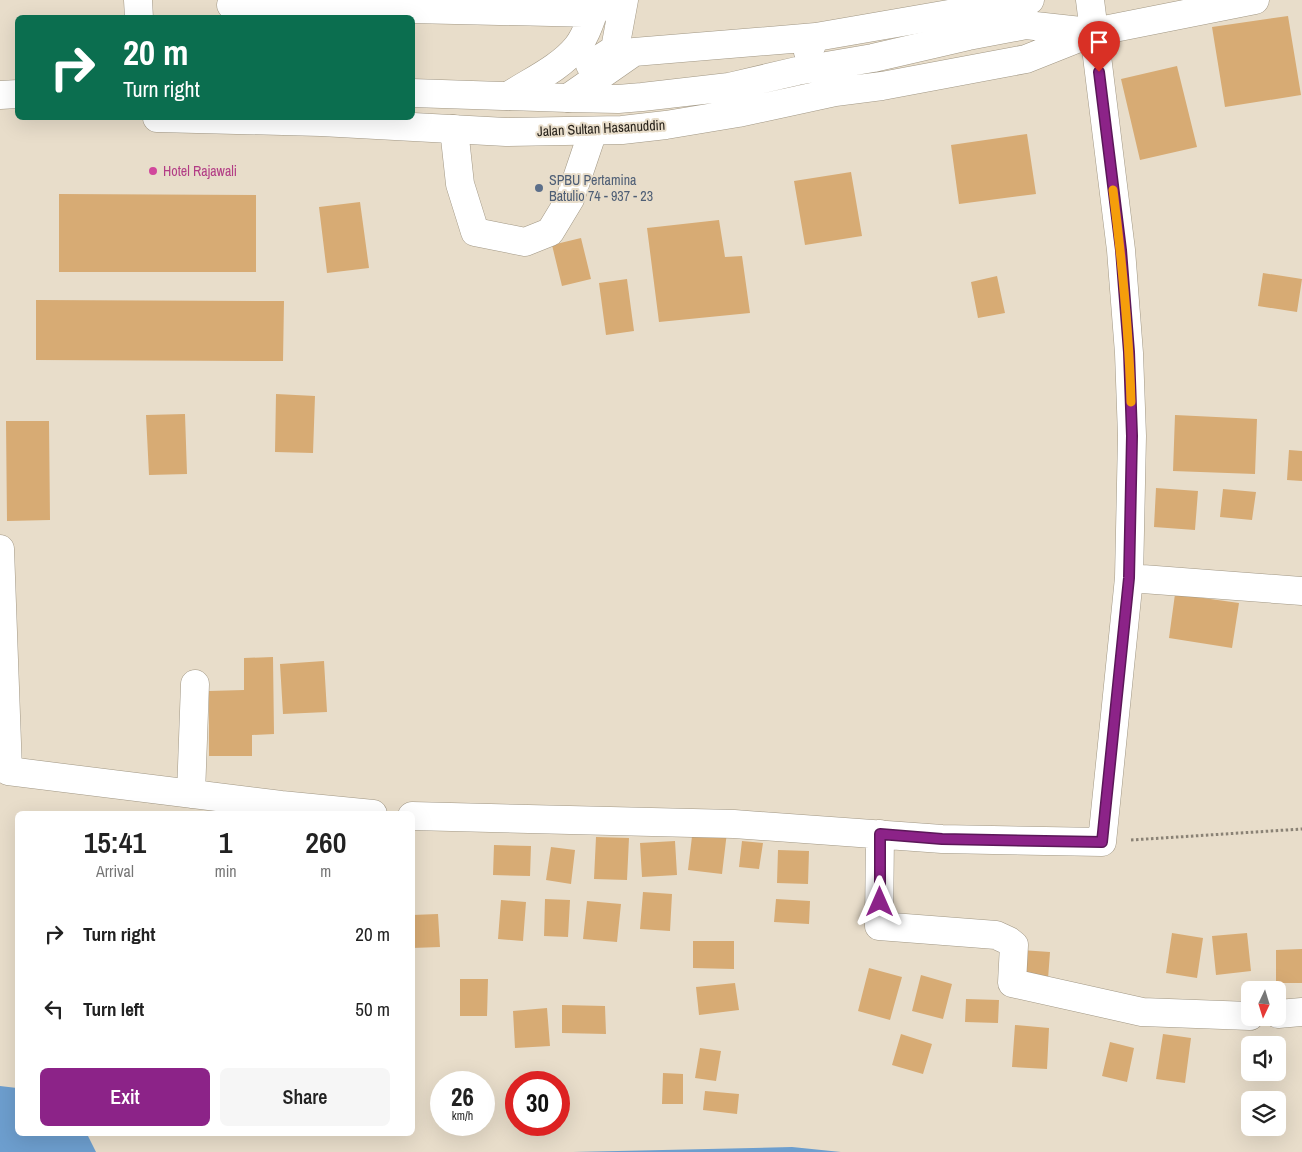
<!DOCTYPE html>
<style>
body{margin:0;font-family:"Archivo Narrow",sans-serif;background:#f6f6f6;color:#222;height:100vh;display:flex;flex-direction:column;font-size:19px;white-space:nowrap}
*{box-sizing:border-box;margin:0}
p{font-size:16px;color:#767676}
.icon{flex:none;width:28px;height:28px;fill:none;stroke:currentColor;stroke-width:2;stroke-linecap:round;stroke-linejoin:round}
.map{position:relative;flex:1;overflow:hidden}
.panel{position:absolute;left:15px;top:811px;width:400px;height:325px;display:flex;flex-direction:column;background:#fff;border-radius:8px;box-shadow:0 5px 20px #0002}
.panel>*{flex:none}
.banner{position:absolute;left:15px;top:15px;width:400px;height:105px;border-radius:8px;box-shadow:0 5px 20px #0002;background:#0b6e4f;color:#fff;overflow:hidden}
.needle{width:32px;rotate:184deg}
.tools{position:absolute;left:1241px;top:981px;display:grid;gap:10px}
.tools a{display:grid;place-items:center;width:45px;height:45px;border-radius:8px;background:#fff;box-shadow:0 5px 20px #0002;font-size:25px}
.speed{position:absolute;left:430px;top:1071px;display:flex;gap:10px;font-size:25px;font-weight:700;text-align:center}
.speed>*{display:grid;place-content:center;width:65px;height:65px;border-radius:50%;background:#fff;box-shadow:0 5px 20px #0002;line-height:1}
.speed small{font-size:12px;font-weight:400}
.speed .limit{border:8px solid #d22;background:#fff;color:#111}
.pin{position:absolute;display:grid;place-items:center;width:42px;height:42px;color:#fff;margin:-51px -21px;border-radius:50% 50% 50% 0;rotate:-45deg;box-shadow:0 0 5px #0007}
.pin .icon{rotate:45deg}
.me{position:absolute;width:55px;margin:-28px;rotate:0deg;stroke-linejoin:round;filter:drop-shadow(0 0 4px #0008)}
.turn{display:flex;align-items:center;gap:18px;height:105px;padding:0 25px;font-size:22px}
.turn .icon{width:65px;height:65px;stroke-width:2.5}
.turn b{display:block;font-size:35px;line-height:42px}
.eta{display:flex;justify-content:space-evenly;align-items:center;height:85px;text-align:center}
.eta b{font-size:30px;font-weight:600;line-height:35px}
.primary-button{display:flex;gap:10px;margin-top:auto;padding:10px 25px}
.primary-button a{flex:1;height:58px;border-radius:8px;background:#8c2388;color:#fff;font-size:20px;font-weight:600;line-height:58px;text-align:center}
.primary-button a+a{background:#f6f6f6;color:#222}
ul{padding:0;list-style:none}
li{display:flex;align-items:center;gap:15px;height:75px;padding:0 25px}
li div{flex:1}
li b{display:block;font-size:19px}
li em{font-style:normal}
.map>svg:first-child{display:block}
.water{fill:#6d9ece}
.building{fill:#d7ab74}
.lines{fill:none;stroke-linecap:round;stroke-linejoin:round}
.minor-casing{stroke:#a19784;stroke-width:29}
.major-casing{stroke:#a19784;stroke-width:29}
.highway-casing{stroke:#a19784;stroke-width:29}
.path{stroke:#8a8275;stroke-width:3;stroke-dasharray:2.5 2.5;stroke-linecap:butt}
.minor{stroke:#fff;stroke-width:28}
.major{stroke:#fff;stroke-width:28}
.highway{stroke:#fff;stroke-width:28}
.route-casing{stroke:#5b1758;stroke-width:12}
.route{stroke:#8c2388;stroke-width:9}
.slow{stroke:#f59e0b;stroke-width:9}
.hotel-dot{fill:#d1479c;stroke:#e8ddca;stroke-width:2}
.service-dot{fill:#5c6f8a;stroke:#e8ddca;stroke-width:2}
.labels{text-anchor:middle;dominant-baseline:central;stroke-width:4;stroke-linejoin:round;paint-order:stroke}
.street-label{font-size:14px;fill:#27221b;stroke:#e8ddca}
.hotel-label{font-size:14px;fill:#b23c85;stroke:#e8ddca;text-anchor:start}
.service-label{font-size:14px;fill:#4e5e75;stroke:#e8ddca;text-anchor:start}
</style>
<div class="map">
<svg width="1302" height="1152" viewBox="0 0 1302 1152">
<rect width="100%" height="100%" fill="#e8ddca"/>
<path class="water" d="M0,1086l17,2 1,46h69l9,18h-96z
M792,1147l49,5h-268z"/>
<path class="building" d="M1288,16l13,79 -76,12 -13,-80z
M1177,66l20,81 -57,13 -19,-81z
M1027,134l9,60 -77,10 -8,-59z
M851,172l11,64 -57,9 -11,-64z
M59,194l197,1v77h-197z
M360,202l9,66 -42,5 -8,-66z
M719,220l6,37 17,-1 8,57 -91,9 -12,-94z
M581,238l10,41 -29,7 -10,-41z
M1263,273l39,6 -5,33 -39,-6z
M997,276l8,37 -27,5 -7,-36z
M627,279l7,52 -28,4 -7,-52z
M36,300l248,1 -1,60 -247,-1z
M276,394l39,2 -2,57 -38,-1z
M185,414l2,60 -38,1 -3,-60z
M1175,415l82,4 -2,55 -82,-3z
M6,421h43l1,99 -43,1z
M1289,450l13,1v30l-15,-1z
M1156,488l42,3 -3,39 -41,-3z
M1223,489l33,3 -4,28 -32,-3z
M1175,594l64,9 -7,45 -63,-10z
M273,657l1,77 -22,1v21h-43v-65l35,-1v-32z
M324,661l3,51 -44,2 -3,-50z
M693,828l34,4 -5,42 -34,-4z
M596,837l33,1 -2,42 -33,-1z
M675,841l2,34 -35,2 -2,-34z
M742,841l21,2 -4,26 -20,-2z
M494,845l37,1 -1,30 -37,-1z
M551,847l24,3 -4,34 -25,-4z
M778,850l31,1 -1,33 -31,-1z
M643,892l29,2 -2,37 -30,-2z
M545,899l25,1 -2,37 -24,-1z
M776,899l34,2 -1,23 -35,-2z
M501,900l25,2 -3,39 -25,-2z
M587,901l34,3 -4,38 -34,-3z
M438,914l2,33 -28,1v-33z
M1172,933l31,5 -6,40 -31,-5z
M1247,933l4,38 -35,4 -4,-39z
M693,941h41v28l-41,-1z
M1302,949v34h-26v-33z
M1021,950l29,2 -2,27 -29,-2z
M869,968l33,9 -12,43 -32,-9z
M921,975l31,9 -9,35 -31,-8z
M460,979h28l-1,37h-27z
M735,983l4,27 -40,5 -3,-28z
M966,999l33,1 -1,23 -33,-1z
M562,1005l43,1 1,28 -44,-1z
M547,1008l3,38 -35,2 -2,-37z
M1015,1025l34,3 -2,41 -35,-2z
M901,1034l31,10 -9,30 -31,-9z
M1163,1034l28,4 -6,45 -29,-4z
M1110,1042l24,6 -7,34 -25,-6z
M700,1048l21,3 -5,30 -21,-3z
M663,1073l20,1v30h-21z
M705,1091l34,3 -2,20 -34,-4z"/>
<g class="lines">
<defs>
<path id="minor" d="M138,0l1,18
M231,5l363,8
M808,52l8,-15 214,-37
M590,65l25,-16 9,-49
M508,96c23,-15 52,-28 69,-49 9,-11 17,-34 19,-47
M568,98l66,-46 182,-15
M454,129l6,55 15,48 50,10 25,-10 20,-33 23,-68
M0,549l8,222 273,34 92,9
M1129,578l173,13
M191,794l4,-110
M412,816l322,8 208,15 160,3 27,-264 3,-142 -3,-83 -8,-103 -27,-218
M880,834l-1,92 117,9 13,6 5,4 -2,38 130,29 108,4
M1278,1014l24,-2"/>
<path id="major" d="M1090,0l4,32"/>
<path id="highway" d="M412,93l156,5 50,1 24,-2 87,-10 68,-16 76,-13 95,-22 58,-11 64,7
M0,95l18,-1
M157,118l164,4 185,10 116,-2 44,-5 72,-12 97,-21 47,-6 144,-27 68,-27 161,-32"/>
</defs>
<use href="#minor" class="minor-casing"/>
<use href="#major" class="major-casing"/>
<use href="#highway" class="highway-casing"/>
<path class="path" d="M1131,840l171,-11"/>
<use href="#minor" class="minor"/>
<use href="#major" class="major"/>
<use href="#highway" class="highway"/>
</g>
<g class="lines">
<defs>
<path id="route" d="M880,902v-68l62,5 160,3 27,-264 3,-142 -3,-84 -8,-102 -22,-178"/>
</defs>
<use href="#route" class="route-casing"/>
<use href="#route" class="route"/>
<path class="slow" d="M1113,190c9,71 16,141 18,212"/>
</g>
<circle class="hotel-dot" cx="153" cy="171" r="5"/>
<circle class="service-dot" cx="539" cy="188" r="5"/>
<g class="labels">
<g class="street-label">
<text transform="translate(601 128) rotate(-3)">Jalan Sultan Hasanuddin</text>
</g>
<g class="hotel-label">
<text x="163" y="171">Hotel Rajawali</text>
</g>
<g class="service-label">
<text x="549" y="180">SPBU Pertamina<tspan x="549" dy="16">Batulio 74 - 937 - 23</tspan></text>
</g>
</g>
</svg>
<div class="tools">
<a><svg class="needle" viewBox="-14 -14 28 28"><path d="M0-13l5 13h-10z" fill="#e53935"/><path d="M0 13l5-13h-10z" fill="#767676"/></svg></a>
<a><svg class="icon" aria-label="sound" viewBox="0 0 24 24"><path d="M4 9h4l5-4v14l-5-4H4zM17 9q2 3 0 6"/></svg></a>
<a><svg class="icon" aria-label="layers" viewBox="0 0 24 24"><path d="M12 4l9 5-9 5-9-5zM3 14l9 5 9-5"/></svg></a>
</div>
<div class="speed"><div>26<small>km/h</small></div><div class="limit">30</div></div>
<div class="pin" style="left:1099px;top:72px;background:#d93025"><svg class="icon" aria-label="arrive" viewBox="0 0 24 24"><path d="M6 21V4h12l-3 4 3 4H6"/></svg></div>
<svg class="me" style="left:880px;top:902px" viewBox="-20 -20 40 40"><path d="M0-17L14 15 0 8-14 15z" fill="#8c2388" stroke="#fff" stroke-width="4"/></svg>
<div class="banner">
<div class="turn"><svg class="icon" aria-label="right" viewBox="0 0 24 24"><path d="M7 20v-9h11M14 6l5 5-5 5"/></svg><div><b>20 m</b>Turn right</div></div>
</div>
<section class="panel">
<div class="eta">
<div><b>15:41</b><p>Arrival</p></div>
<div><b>1</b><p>min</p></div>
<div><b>260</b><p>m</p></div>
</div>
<ul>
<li><svg class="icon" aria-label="right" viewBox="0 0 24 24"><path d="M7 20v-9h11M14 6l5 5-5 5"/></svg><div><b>Turn right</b></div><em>20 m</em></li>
<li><svg class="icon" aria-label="left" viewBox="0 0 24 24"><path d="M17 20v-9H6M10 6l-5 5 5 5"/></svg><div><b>Turn left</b></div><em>50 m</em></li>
</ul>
<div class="primary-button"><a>Exit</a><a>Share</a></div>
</section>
</div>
